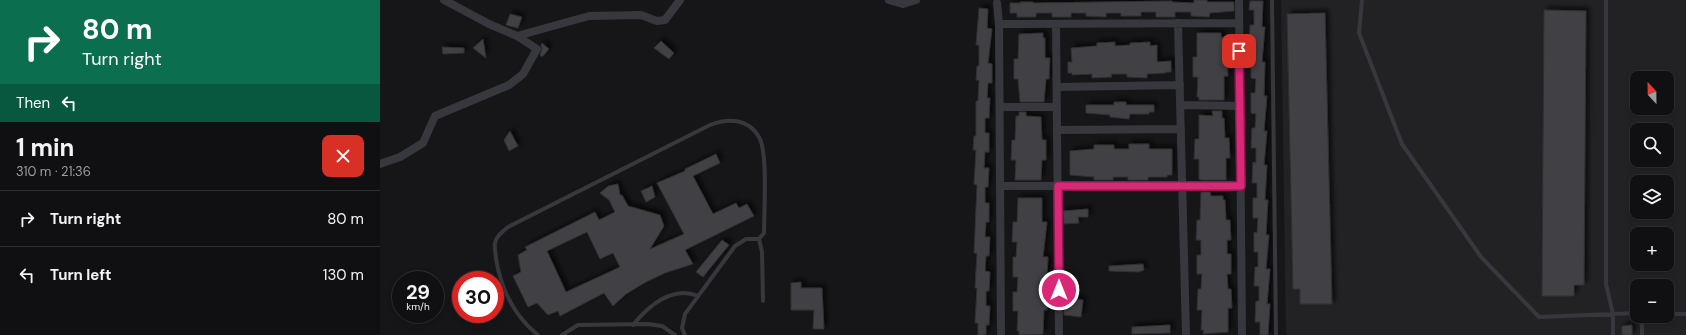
<!DOCTYPE html>
<meta charset="utf-8">
<style>
body{margin:0;font-family:"DM Sans",sans-serif;background:#1e1e20;color:#f1f3f6;height:100vh;display:flex;flex-direction:column;font-size:15px;white-space:nowrap}
*{box-sizing:border-box;margin:0}
p{font-size:13px;color:#9c9d9f}
.icon{flex:none;width:22px;height:22px;fill:none;stroke:currentColor;stroke-width:2;stroke-linecap:round;stroke-linejoin:round}
.map{position:relative;flex:1;overflow:hidden}
.side{display:flex;flex-direction:column;background:#101012;width:380px}
.side>*{flex:none}
.guide{background:#0b6e4f;color:#fff;overflow:hidden}
.needle{width:26px;rotate:338deg}
.controls{position:absolute;left:1250px;top:71px;display:grid;gap:8px}
.controls a{display:grid;place-items:center;width:44px;height:44px;border-radius:8px;background:#101012;box-shadow:0 2px 6px #0003,0 0 0 1px #303032;font-size:20px}
.speed{position:absolute;left:12px;top:271px;display:flex;gap:8px;font-size:20px;font-weight:700;text-align:center}
.speed>*{display:grid;place-content:center;width:52px;height:52px;border-radius:50%;background:#101012;box-shadow:0 2px 6px #0003,0 0 0 1px #303032;line-height:1}
.speed small{font-size:10px;font-weight:400}
.speed .limit{border:6px solid #d22;background:#fff;color:#111}
.pin{position:absolute;display:grid;place-items:center;width:34px;height:34px;color:#fff;margin:-17px;border-radius:8px;box-shadow:0 2px 6px #0006}
.me{position:absolute;width:44px;margin:-22px;rotate:0deg;stroke-linejoin:round;filter:drop-shadow(0 0 3px #0008)}
.turn{display:flex;align-items:center;gap:14px;height:84px;padding:0 16px;font-size:18px}
.turn .icon{width:52px;height:52px;stroke-width:2.5}
.turn b{display:block;font-size:28px;line-height:34px}
.then{display:flex;align-items:center;height:38px;padding:0 16px;background:#0003;gap:8px;font-size:15px}
.round{display:grid;place-items:center;flex:none;width:42px;height:42px;border-radius:8px;background:#1e1e20}
.overview{display:flex;align-items:center;justify-content:space-between;height:68px;padding:0 16px}
h1{font-size:24px;font-weight:700;line-height:30px}
ul{padding:0;list-style:none}
li{display:flex;align-items:center;gap:12px;height:56px;padding:0 16px;border-top:1px solid #303032}
li div{flex:1}
li b{display:block;font-size:15px}
li em{font-style:normal}
main{display:flex;flex:1;min-height:0}
.map>svg:first-child{display:block}
.built{fill:#222225;fill-rule:evenodd}
.building{fill:#404145;stroke:#303034;fill-rule:evenodd;filter:url(#shadow)}
.lines{fill:none;stroke-linecap:round;stroke-linejoin:round}
.lane{stroke:#37383d;stroke-width:4}
.street{stroke:#37383d;stroke-width:8}
.route-casing{stroke:#8e194d;stroke-width:10}
.route{stroke:#db2777;stroke-width:7}
</style>
<main>
<section class="side">
<div class="guide">
<div class="turn"><svg class="icon" aria-label="right" viewBox="0 0 24 24"><path d="M7 20v-9h11M14 6l5 5-5 5"/></svg><div><b>80 m</b>Turn right</div></div>
<div class="then">Then<svg class="icon" aria-label="left" viewBox="0 0 24 24"><path d="M17 20v-9H6M10 6l-5 5 5 5"/></svg></div>
</div>
<div class="overview"><div><h1>1 min</h1><p>310 m · 21:36</p></div><a class="round" style="background:#d93025;color:#fff"><svg class="icon" aria-label="close" viewBox="0 0 24 24"><path d="M6 6l12 12M18 6L6 18"/></svg></a></div>
<ul>
<li><svg class="icon" aria-label="right" viewBox="0 0 24 24"><path d="M7 20v-9h11M14 6l5 5-5 5"/></svg><div><b>Turn right</b></div><em>80 m</em></li>
<li><svg class="icon" aria-label="left" viewBox="0 0 24 24"><path d="M17 20v-9H6M10 6l-5 5 5 5"/></svg><div><b>Turn left</b></div><em>130 m</em></li>
</ul>
</section>
<div class="map">
<svg width="1306" height="335" viewBox="0 0 1306 335">
<defs>
<filter id="shadow"><feDropShadow dx="3.5" dy="-3.5" stdDeviation="2" flood-color="#0009"/></filter>
</defs>
<rect width="100%" height="100%" fill="#161618"/>
<path class="built" d="M901,0h405v335h-400zM1257,78h30v30h-30zM1257,130h30v30h-30zM1257,182h30v30h-30zM1257,234h30v30h-30zM1257,286h30v30h-30z"/>
<path class="building" d="M814,0h13v2h27v9l-24,2 -1,4 -18,-1v-4h-16v5h-19v-5h-15v4h-20v-3h-15v4l-20,-1v-3h-15v4h-19v-4h-16v4h-19v-4h-7v-10h11l-1,-1h13v1l139,-2v1l22,1z
M870,1h13l-1,26h3l-3,35h3l-1,34h3l-3,35h3l-3,34h3l-2,35h3l-2,35h3l-3,34h4l-3,35h3l-2,31h-8v-13h-5l1,-21h3v-15h-5l1,-19h3v-15h-4v-20l3,1 1,-15h-5v-20h4v-15h-5l1,-21 3,1v-15h-5l1,-20h3l1,-14 -5,-1v-20h4l1,-14 -5,-1v-19h3v-14l-5,-1 1,-19h4v-15h-5z
M599,8l9,1 -1,19 5,1 -4,34 4,1v19h-4l-1,15h3l-1,20h-4v15h4v19h-4l-1,16h5l-1,19h-3v16h4v19h-3l-1,15h5l-1,19h-3l-1,15 5,1 -1,19h-3v15h4l-1,19h-3v10h-8v-12h-3l2,-35h-2l2,-35h-3l3,-68 -3,-1 2,-34h-3l1,-14h2v-35h2l1,-21h-3l1,-14h2v-21h-3z
M1164,10l42,1 -2,274h-10v11h-32z
M945,13l7,291h-32v-15h-7l-6,-275z
M130,14l12,3 -4,11 -12,-3z
M663,33v5h2v20h5l-1,21h-3l-2,23h-24l-2,-23h-4v-20h4l1,-25z
M817,33h24v4h2v20h4l1,19h-4v24h-25v-3h-2l1,-20h-5v-20h4z
M103,39l3,19 -13,-10z
M281,41l13,12 -5,6 -15,-11z
M735,42v4l15,-1v-2l20,-1v4l7,-1v17l14,-1v11h-5v1l-19,1v4l-20,-1v-3h-16l1,3 -20,1v-4l-20,1v-2h-4v-11h4l-1,-14 26,-2v-3z
M162,43l7,6 -7,8 -2,-2 2,-6 -1,-4z
M62,47l22,1v5l-21,1z
M734,102h12v3h28v7h-5v2h-19l-1,5 -19,-2v-2l-24,-2v-8h28z
M832,111h10v7h2l1,20h4l1,20h-4v22h-25l-2,-1v-20h-5l1,-20h4v-24l14,1z
M639,112h7v4l15,1 1,23h4v20h-4l-1,20h-26l1,-20h-5l1,-20h3l1,-24h3z
M130,131l8,15 -9,5 -5,-11z
M749,144h20v5h23v26h-5v2h-19v3h-20v-3h-15v3h-19v-3l-24,-2v-24l24,-2v-4h20v4h15z
M336,154l4,9 -27,13 20,38 23,-11 3,5 8,-4 7,12 -69,34 8,14 -28,9 -19,9 -20,12 -13,12 -9,-13 -44,23 -2,-5 -10,4 -11,-12 -9,4 -15,-31 8,-4 -3,-17 9,-5 -2,-3 70,-35 4,8 16,-8 -6,-12 -9,-7 8,-7 10,-2 2,11h2l6,11 32,9 4,11 -14,23 34,-15 -27,-51 28,-12v-2zM207,232l13,27 13,-6 7,14 -54,25 -19,-41z
M272,186l3,11 -9,5 -5,-11z
M821,192h9l1,4h12v4h2l1,20h4l1,20h-4v14h4v20h-4l1,15h3l1,19h-4v24l-25,2 1,-4h-3l1,-20h-5l1,-21h3l1,-15h-5v-19h4v-15h-5l1,-20h3z
M638,198h24v24h5l-4,35h5l-1,19h-3l-1,15h5l-1,19h-3l-1,24 -24,1v-4h-2l1,-20h-5v-19h4l1,-15h-5v-20h3l1,-15h-5l1,-20h4z
M708,209v8h-10l1,6 -15,1 -1,-13z
M342,240l7,5 -26,32 -7,-5z
M763,264l1,6 -5,2 -30,-1v-5z
M421,282v6h21l2,41h-11l1,-19h-23v-27z
M684,298l19,2 -2,17 -17,-2z
M790,325v8l-38,1v-7z
M1252,325v10h-10v-9z"/>
<g class="lines">
<path class="lane" d="M892,0l4,335
M982,0l-3,33 43,111 79,113 58,60 98,-4
M1226,0v284l7,30v21
M379,239l3,13 1,49
M1287,314h19
M1262,316v19
M253,325c15,-19 40,-40 65,-29
M158,335c-24,-19 -37,-47 -42,-76 0,-5 -2,-11 -1,-16 1,-7 8,-12 13,-16l202,-102c18,-7 38,-7 49,12 9,15 5,76 5,96l-5,6h-13l-11,7 -50,68 -3,14 3,7
M182,335l16,-10 70,-1 14,2 13,9"/>
<path class="street" d="M509,0l14,4 13,-4
M859,0l3,335
M617,3l2,21 2,311
M798,23l8,312
M619,24l240,-1
M676,24l3,311
M137,36l72,-20 52,-1 16,6 8,-1 15,-20
M677,87l123,-2
M800,105l60,1
M620,107h57
M677,130l124,-1
M0,164l20,-7 23,-14 12,-27 74,-31 14,-11 14,-25 -20,-13 -28,-12 -45,-24
M620,186h241"/>
</g>
<g class="lines">
<defs>
<path id="route" d="M679,290l-1,-104h183l-2,-135"/>
</defs>
<use href="#route" class="route-casing"/>
<use href="#route" class="route"/>
</g>
</svg>
<div class="controls">
<a><svg class="needle" viewBox="-14 -14 28 28"><path d="M0-13l5 13h-10z" fill="#e53935"/><path d="M0 13l5-13h-10z" fill="#9c9d9f"/></svg></a>
<a><svg class="icon" aria-label="search" viewBox="0 0 24 24"><circle cx="10" cy="10" r="6"/><path d="M15 15l6 6"/></svg></a>
<a><svg class="icon" aria-label="layers" viewBox="0 0 24 24"><path d="M12 4l9 5-9 5-9-5zM3 14l9 5 9-5"/></svg></a>
<a>+</a>
<a>−</a>
</div>
<div class="speed"><div>29<small>km/h</small></div><div class="limit">30</div></div>
<div class="pin" style="left:859px;top:51px;background:#d93025"><svg class="icon" aria-label="arrive" viewBox="0 0 24 24"><path d="M6 21V4h12l-3 4 3 4H6"/></svg></div>
<svg class="me" style="left:679px;top:290px" viewBox="-20 -20 40 40"><circle r="17" fill="#db2777" stroke="#fff" stroke-width="3"/><path d="M0-11L8 9 0 5-8 9z" fill="#fff"/></svg>
</div>
</main>
